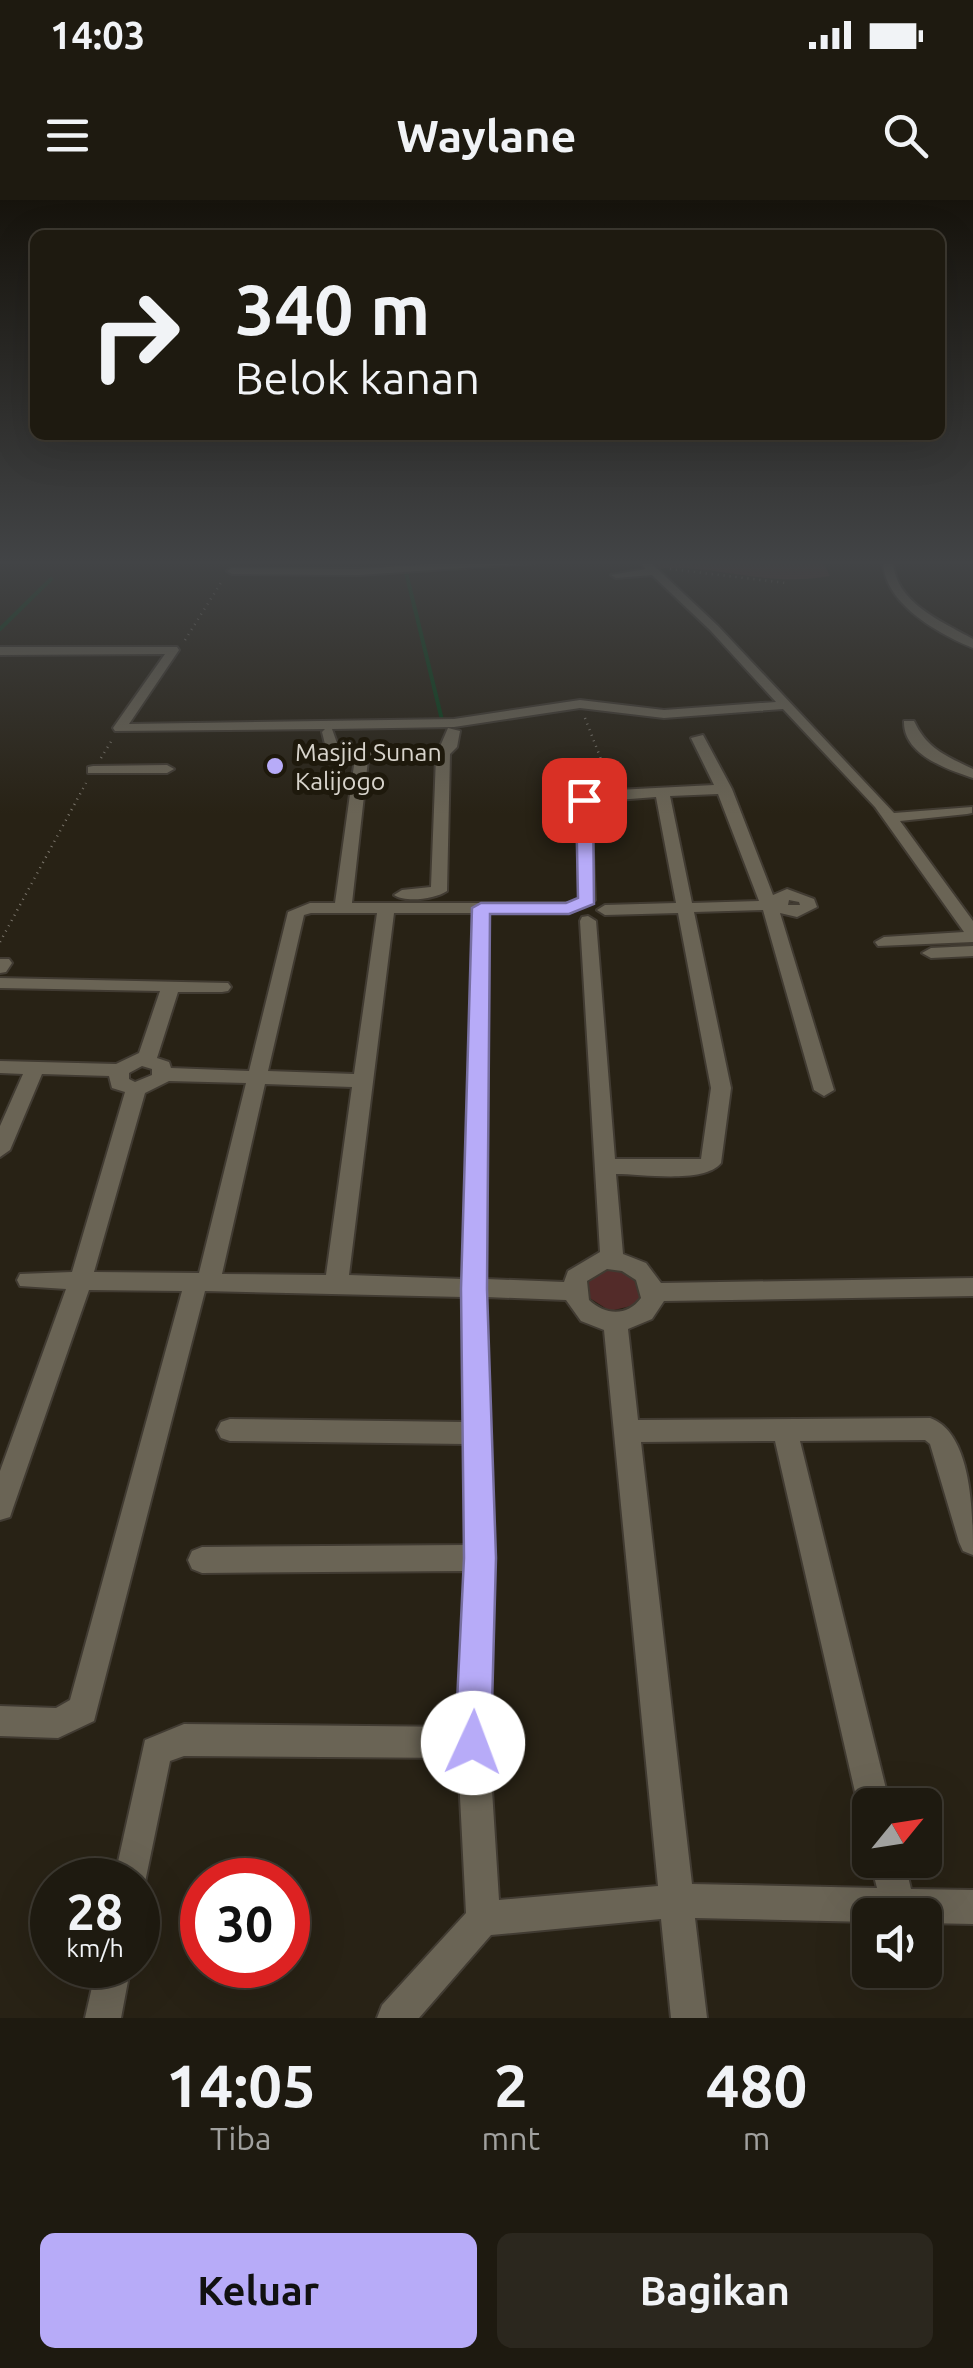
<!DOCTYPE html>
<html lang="id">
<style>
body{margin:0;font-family:Ubuntu,sans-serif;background:#2b271e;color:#f1f3f6;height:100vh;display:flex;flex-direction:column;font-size:38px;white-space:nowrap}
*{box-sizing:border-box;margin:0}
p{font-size:32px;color:#a1a19f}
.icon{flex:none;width:55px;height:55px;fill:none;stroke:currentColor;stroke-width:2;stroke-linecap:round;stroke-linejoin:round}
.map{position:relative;height:1818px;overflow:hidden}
.side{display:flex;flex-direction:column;background:#1e1a10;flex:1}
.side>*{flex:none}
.banner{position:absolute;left:30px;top:30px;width:915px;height:210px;border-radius:15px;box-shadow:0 10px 40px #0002,0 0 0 2px #3c3830;background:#1e1a10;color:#f1f3f6;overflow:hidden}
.needle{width:65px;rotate:60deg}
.controls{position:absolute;left:852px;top:1588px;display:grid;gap:20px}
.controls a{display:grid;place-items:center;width:90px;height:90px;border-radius:15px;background:#1e1a10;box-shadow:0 10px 40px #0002,0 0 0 2px #3c3830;font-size:50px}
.speed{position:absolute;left:30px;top:1658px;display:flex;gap:20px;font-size:50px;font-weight:700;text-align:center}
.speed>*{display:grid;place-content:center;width:130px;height:130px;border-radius:50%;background:#1e1a10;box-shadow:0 10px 40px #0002,0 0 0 2px #3c3830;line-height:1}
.speed small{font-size:25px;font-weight:400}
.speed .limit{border:15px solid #d22;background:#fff;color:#111}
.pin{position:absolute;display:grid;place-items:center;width:85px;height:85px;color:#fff;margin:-42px;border-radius:20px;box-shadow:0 5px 15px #0006}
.me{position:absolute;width:110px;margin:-55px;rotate:2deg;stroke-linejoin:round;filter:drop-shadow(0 0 8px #0008)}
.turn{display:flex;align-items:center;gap:35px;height:210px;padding:0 40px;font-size:45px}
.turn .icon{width:130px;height:130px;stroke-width:2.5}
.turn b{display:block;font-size:70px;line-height:85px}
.eta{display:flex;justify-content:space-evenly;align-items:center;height:170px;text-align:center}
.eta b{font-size:60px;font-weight:700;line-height:70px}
.button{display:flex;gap:20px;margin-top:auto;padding:20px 40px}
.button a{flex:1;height:115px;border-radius:15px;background:#b7abf8;color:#111;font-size:40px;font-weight:700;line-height:115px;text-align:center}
.button a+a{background:#2b271e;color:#f1f3f6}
.status{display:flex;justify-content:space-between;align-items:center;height:70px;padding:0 50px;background:#1e1a10;direction:ltr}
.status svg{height:28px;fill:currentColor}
header{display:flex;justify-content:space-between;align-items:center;height:130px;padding:0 40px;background:#1e1a10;font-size:45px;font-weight:700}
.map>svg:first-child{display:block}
.green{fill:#532b29}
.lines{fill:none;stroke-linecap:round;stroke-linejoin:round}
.stream{stroke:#07401a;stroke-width:4}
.minor-casing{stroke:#413b32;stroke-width:4}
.path{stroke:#7b766c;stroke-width:2.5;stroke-dasharray:1 5;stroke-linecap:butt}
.minor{fill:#6a6455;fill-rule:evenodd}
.route{fill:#b7abf8;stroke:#776fa1;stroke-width:2.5}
.poi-dot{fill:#b7abf8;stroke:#1e190c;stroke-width:4}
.labels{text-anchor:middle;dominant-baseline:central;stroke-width:10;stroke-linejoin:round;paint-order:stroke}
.far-poi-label{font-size:25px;fill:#d8d4cc;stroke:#1e190c;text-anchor:start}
</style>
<div class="status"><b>14:03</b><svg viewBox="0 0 49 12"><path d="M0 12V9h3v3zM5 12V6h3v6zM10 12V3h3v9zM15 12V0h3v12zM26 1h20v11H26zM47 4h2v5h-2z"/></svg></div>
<header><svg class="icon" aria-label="menu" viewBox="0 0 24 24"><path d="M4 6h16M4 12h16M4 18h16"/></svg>Waylane<svg class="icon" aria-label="search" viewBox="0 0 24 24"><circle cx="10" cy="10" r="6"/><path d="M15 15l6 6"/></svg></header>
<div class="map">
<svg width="973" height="1818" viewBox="0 0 973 1818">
<rect width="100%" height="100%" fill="#282215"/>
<path class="green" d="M649,360h173l8,16c-66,12 -115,-13 -174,-7z
M606,1069c19,1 29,5 36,24l-7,12 -25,6 -22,-14 -2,-14z"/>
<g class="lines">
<path class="stream" d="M403,360l39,160
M0,429l51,-50"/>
<defs>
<path id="minor" d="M490,360h50l-5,3 -176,12 -127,-1 -5,-3 5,-3 127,1z
M637,360h11l70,66 176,187 78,-6v6l-5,1 -67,7 73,100v21l-95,4 -3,-4 9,-5 80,-5 -89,-125 -92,-98 -119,9 -84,-10 -126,19 -122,2 6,17 24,6 77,-3 9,-21 12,3 -3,16 -7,7 -3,137c-12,8 -41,12 -53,4l8,-5 29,-3 5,-130 -68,3 -16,143h217l8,5 -8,5h-80l-3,366 78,3 4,-11 32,-19 -20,-331 2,-4 6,-1 8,5 19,238h86l10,-71 -33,-175 -73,2 -8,-5 8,-5 71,-2 -20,-106 -65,5 4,98 -8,5 -8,-5 -2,-100 20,-9 117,-6 -23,-47 12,-3 29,54 41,106 14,-6 27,10 3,8 -20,10 -17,-4 54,177 -10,6 -10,-6 -51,-180 -69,2 37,176 -10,75c-17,21 -78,11 -105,11l7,80 23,9 15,20 312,-5v18l-309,5 -12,18 -24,10 10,91 292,-2c43,15 43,99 43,137l-10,-4 -4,-9 -29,-98 -5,-4 -125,1 90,364h-20v14l-7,-3 -5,-11 -83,-364 -134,1 51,442 185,4 -7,-28h34l7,29 62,1v34l-48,-1v-8h-55v7l-175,-4 12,100h-36l-10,-99 -170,16 -72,83h-42l5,-13 84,-92 -8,-155 -274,-2 -14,5 -27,131 -5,2v-14h-24l31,-140 39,-16 274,3 7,-156 -263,2 -10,-4 -4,-9 4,-9 10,-4 264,-2 -1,-101 -235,-3 -9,-3 -4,-8 4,-8 9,-3 234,3 -1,-125 -258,-6 -111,430 -36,17 -58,-2v-30l56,2 14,-8 112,-409 -93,-1 -76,218 -3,9 -10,3v-49l66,-182 -46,-3 -3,-6 3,-6 52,-2 53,-180 -13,-4 -3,-12 -67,-2 -32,76 -10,7v-31l23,-52 -23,-1v-12l116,3 23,-11 21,-62 -160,-3v-10l228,5 3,4 -3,4 -6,1h-44l-21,66 12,4 2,6 78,3 39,-159 22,-9h25l20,-145 -28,-6 -5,-20 3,-3 -210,2 -2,-3 52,-74 -165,1v-8h177l2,3 -50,74 325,-5 126,-19 84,10 112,-8 -66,-72 -58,-55 -36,3 -5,-3 35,-6zM718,594l41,107 -67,2 -22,-107zM789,700l10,2 1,3h-12zM311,713h66l-23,161 -86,-3 36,-156zM394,713h79l-10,366 -114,-4zM142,866l10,3v6l-17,7 -6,-3v-6zM169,881l77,2 -47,190 -105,-1 51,-179zM265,884l87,3 -26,188 -104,-1zM607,1069l15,2 14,9 5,18c-14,19 -36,17 -52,2l-2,-19zM486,1097l80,3 15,21 23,9 54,556 -159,14 -10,-157 5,-185z
M883,360h10c1,42 48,61 80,79v9c-36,-15 -90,-45 -90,-88z
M904,521h10c13,28 32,35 59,48v9c-27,-9 -70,-24 -69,-57z
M93,566l74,-1 7,4 -7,4h-79v-6z
M973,746v10l-42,2 -9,-5 9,-5z
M0,759h9l3,4 -6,9 -6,1z
M97,1765h34l-10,53h-36z"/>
</defs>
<use href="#minor" class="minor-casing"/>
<path class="path" d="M670,369l116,14
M185,440l37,-59
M585,518l24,62
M101,558l11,-18
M0,742l86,-159"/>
<use href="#minor" class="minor"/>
</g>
<linearGradient id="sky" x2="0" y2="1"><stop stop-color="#16130c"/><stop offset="0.59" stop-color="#424446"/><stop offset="1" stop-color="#424446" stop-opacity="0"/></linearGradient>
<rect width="973" height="614" fill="url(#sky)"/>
<path class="route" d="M584,595l9,5 1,104 -25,10h-79l-3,375 9,269 -5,185 -5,13 -13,5 -13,-5 -5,-13 9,-185 -3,-269 11,-381 9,-5h85l12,-5 -2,-98z"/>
<circle class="poi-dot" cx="275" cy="566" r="10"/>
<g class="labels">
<g class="far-poi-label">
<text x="295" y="552">Masjid Sunan<tspan x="295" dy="29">Kalijogo</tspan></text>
</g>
</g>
</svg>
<div class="controls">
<a><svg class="needle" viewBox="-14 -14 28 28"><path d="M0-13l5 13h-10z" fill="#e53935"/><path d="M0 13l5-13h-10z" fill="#a1a19f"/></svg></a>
<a><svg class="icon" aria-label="sound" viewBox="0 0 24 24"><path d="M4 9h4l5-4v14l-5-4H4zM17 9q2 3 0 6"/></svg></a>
</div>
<div class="speed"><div>28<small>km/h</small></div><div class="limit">30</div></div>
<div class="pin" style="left:584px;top:600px;background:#d93025"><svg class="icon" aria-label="arrive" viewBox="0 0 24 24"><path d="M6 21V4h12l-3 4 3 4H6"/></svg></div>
<svg class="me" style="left:473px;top:1543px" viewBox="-20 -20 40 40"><circle r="19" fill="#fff"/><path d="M0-13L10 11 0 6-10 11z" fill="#b7abf8"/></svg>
<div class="banner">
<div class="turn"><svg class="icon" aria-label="right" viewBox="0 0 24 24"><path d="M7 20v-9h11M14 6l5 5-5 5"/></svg><div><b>340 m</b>Belok kanan</div></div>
</div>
</div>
<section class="side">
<div class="eta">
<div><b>14:05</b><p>Tiba</p></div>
<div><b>2</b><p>mnt</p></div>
<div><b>480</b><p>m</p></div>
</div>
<div class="button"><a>Keluar</a><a>Bagikan</a></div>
</section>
